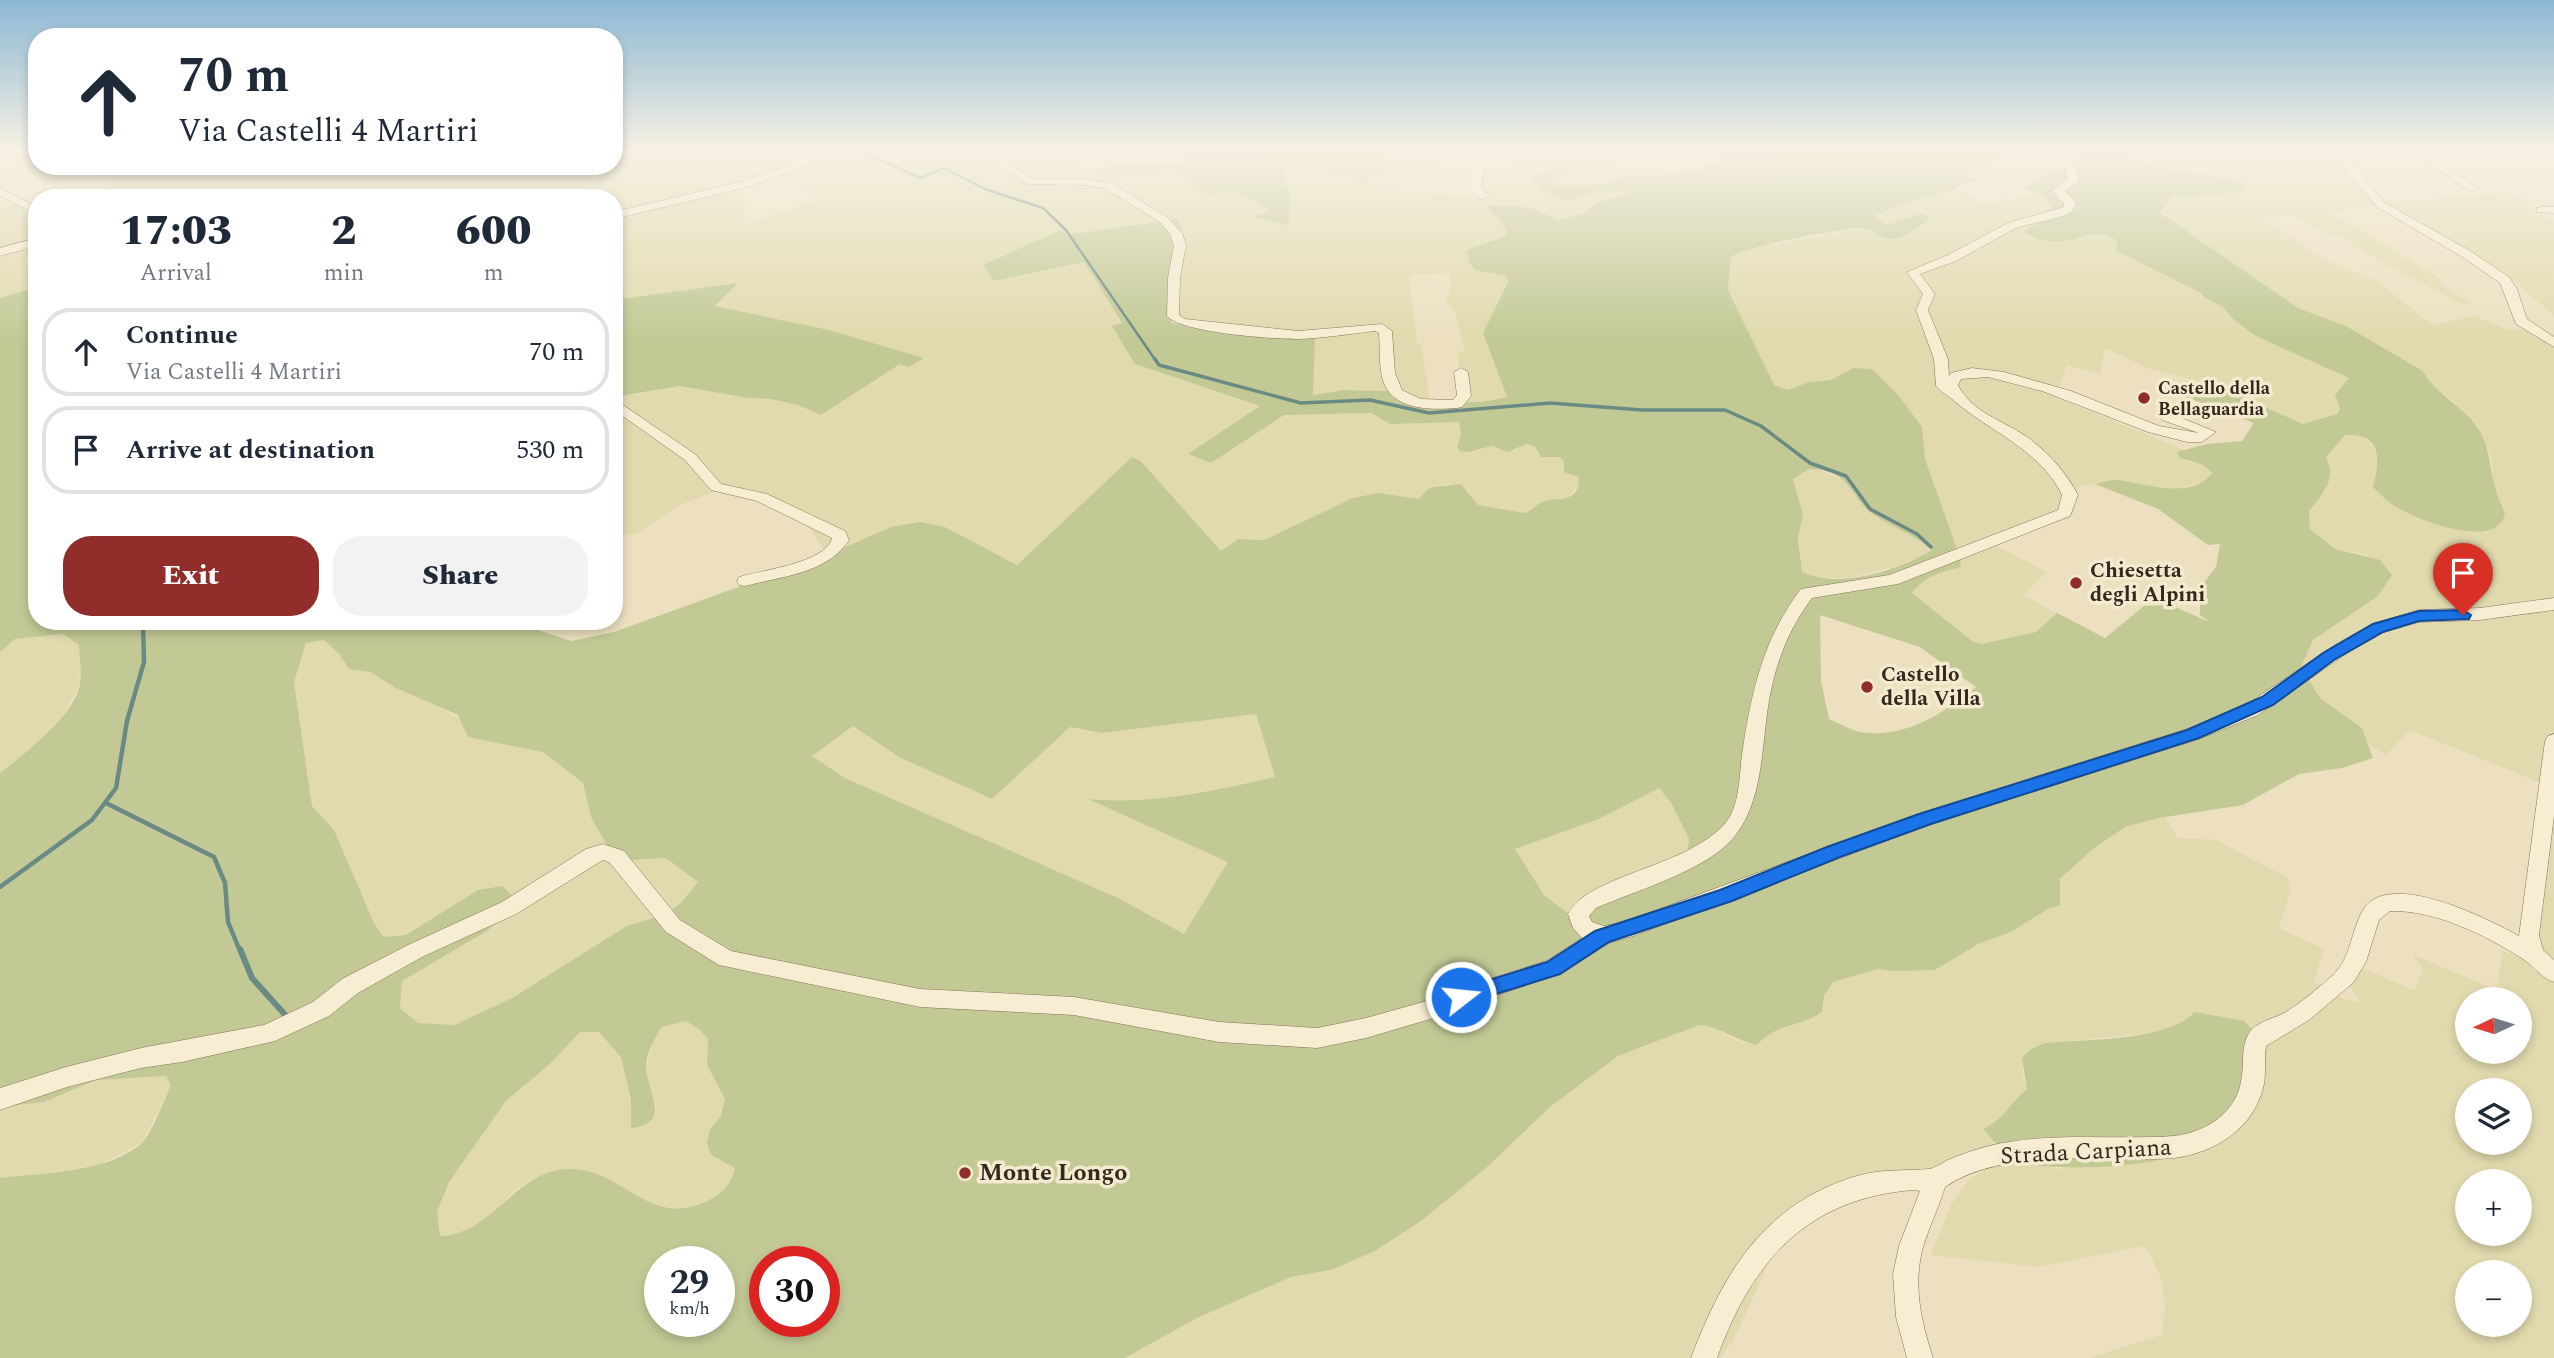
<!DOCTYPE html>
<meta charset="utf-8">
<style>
body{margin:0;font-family:Spectral,serif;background:#f2f2f3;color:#1f2937;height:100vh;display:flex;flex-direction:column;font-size:26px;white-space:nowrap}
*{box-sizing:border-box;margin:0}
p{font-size:23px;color:#747a83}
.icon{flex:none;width:38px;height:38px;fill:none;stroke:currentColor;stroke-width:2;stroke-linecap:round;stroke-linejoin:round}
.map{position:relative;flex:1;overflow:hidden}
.details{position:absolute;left:28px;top:189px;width:595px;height:441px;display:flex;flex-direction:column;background:#fff;border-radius:28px;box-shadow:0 4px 10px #0003}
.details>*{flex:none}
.top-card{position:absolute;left:28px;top:28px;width:595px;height:147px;border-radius:28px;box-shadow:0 4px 10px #0003;background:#fff;color:#1f2937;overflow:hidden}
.needle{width:46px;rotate:266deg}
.tools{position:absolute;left:2455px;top:987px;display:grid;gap:14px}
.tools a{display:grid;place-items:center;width:77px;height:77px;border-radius:50%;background:#fff;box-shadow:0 4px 10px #0003;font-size:35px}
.speed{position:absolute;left:644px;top:1246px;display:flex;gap:14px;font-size:35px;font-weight:700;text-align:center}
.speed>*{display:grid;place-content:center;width:91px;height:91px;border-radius:50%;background:#fff;box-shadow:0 4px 10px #0003;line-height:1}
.speed small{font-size:18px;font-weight:400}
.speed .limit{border:10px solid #d22;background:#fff;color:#111}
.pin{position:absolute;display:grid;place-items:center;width:60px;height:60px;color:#fff;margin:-72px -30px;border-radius:50% 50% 50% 0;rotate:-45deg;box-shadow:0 0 7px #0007}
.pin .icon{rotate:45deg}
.me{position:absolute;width:77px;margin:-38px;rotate:74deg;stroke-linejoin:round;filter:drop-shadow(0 0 5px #0008)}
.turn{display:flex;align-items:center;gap:24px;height:147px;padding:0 35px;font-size:32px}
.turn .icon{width:91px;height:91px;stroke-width:2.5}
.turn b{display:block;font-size:49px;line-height:60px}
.eta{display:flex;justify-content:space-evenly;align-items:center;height:119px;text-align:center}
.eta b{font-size:42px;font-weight:800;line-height:49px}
.cta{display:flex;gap:14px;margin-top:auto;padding:14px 35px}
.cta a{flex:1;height:80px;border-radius:28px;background:#912d2b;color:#fff;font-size:28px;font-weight:800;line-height:80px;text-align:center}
.cta a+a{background:#f2f2f3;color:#1f2937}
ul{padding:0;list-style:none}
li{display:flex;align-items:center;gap:21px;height:88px;margin:0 14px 10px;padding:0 21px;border:4px solid #e0e1e3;border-radius:28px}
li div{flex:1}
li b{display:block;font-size:26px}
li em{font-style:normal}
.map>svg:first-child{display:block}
.farmland{fill:#e1daae;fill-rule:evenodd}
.green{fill:#c2c995;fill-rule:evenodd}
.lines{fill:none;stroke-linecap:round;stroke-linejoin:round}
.stream-far3{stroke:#6a8b84;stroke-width:2.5}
.stream-far2{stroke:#6a8b84;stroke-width:3.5}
.stream-far1{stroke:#6a8b84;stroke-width:4.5}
.stream{stroke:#6a8b84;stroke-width:6}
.minor-casing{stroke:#847159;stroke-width:1}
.minor{fill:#f7edd3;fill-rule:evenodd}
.route{fill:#1a73e8;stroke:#114b97;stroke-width:2}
.poi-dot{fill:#912d2b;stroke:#f4eacf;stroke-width:2.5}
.labels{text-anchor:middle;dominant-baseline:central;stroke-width:7;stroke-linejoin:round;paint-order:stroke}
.far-poi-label{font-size:18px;font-weight:bold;fill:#34291d;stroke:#f4eacf;text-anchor:start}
.poi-label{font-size:21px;font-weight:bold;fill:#34291d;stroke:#f4eacf;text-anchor:start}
.near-street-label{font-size:24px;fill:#34291d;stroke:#f4eacf}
.near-poi-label{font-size:24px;font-weight:bold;fill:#34291d;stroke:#f4eacf;text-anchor:start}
</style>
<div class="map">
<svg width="2554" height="1358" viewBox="0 0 2554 1358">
<rect width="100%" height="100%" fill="#ece0c0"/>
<path class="farmland" d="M614,149h440l34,23 27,7 20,-6 41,-3 31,24 31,-2 33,19 -17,6 34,9 2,-30 -10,-36 59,13 26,10 1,-4 38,-19 -7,1 -25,-12h97l-81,41 89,7 -5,-9 5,-23 19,5 29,-9 -18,-11 75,-1 7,14 37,4 7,8 -25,10 -46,1 -6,-1 -4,-6 20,-6 -13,-6 -17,24 27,10 19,-7 45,-3 -36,11 -9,11 -22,7 -14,-1 -14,-8 -13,-3 -13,1 -13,-4 -5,10 10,9 3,10 -14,9 -18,1v26l31,6 2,6 -25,51 24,64 -24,5 -19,1 -7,-50 8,-1 -9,-37 -10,-14 5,-15 -1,-13 -41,2 8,69h4l10,63 -43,-16 -45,-1 -31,5 3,-58 -144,-14 13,-87 -19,-14 -98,13 -6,-5 -78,36 11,15 90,-19 38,61 -9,2 22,39 126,42 -50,57 73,-48 87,-2 19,11 69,-2 2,15 16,14 15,-5 6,4h17l12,-6 8,3 2,5 21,5 6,4 7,14 9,2 -1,7 -10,13 -25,4 -19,12 -47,-8 -12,-16 -15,-5 -17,3 -15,12 -42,-6 -24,5 -89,42 -26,-1 -17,12 -79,-90 -10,-4 -115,108 -72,-38 -25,-5 -29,5 -64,28 -25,-39 -70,-31 -53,20 -43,29 -22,3v-140l65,-11 70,12 22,1 27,6 23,10 79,-51 23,-6 -94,-28 -114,-24 22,-22 -123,16v-102h-490l-36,-32h526zM783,172l17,12 16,17 -71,23 -1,-39z
M1127,149h59v12l-59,2z
M2117,149h27l5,4 42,-4h136l32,41 18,14 -45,9 111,67 -5,3 34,20 -9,1 -81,-41 -43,-27 -10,1 -35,-21 -32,3 62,40 53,22 58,46 -2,-2 41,-9 33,13 15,1 12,-3 12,8 8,-1v1024h-465l73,-23 3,-29 -3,-25 -11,-25 -7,-10 -105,21 -108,-12 20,-50 16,-23 21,-16 -120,25 -58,32 -28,22 -11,13 -37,81 -14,19h-595l72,-40 94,-41 40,-7 44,-19 46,-30 65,-53 64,-61 68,-51 81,-31h11l27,16 20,4 10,-11 45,-15 10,-7 2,-16 9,-14 45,-13 16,2 41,-1 43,-26 33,-12 37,-23 7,-2 5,-27 33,-31 32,-22 40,-10 13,21 38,2 72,38 2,14 -11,36 45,21 -10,32 15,9 -1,2 20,8 14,3 -15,-20 11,-17 57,25 8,-23 -9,-10v-3l82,35 7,-39 21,8 20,-175 -134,-54 -24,25 -18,-11 -6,-16 -42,-30 -19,-31 12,-27 32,-22 23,-63 -33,-6 -25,-20 -1,-18 18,-22 -1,-32 19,-22 16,1 15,12 2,15 126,55 -11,-36 -2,-27 -13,-26 -28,-31 -21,-15 -6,-12 -77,-45 -48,-18 -139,-96 14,-16 67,-3 6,-7 -13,-7 -78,-12zM2468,999h52v53h-52zM2188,1020l30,124 -58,16 -101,9 -43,-8 -32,-32 19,-10 14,-22 10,-8 -5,-18 23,-28 99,-9 23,-5zM2468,1090h52v53h-52zM2468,1181h52v53h-52zM2468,1272h52v53h-52z
M1956,189l28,15 55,-11 12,9 9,40 30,-9 18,1 10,8 -2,8 85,43 4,5 18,9 10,12 117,60 -12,12 2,18 -3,5 -34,10 -117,-46 -38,-10 -43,-20 -5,26 -33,-9 -12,32 129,53 -6,2 10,10 15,3 9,9 -9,8 -30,8 -59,-10 -36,7 -4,26 -4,5 -77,26 54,28 -24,23 34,18 -21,19 -56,12 -9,-3 -59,-48 9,-12 15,-8 25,-7 -1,-9 -35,-98 -3,-32 -69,-59 -22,12 -22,2 -21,8 -14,-4 -46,-97 3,-33 7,-5 127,-23 19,10 30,-7 16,-12 -7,-6 -36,12 -15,-9 38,-15z
M2512,192l42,31v93l-52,-46 -119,-67z
M15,204l9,5 -9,4 13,-1 9,5v24l-6,2 -5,21 11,-1v24l-37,11v-90z
M1809,469h9l31,14 24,32 41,21 18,14 -14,8 -30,10 -38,10 -38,-1 -10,-5 -9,-93z
M63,634l16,11 1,41 -18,30 -24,26 -38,31v-121l15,-13z
M324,640l16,15 9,14 21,3 140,72 33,8 40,31 8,34 39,43 36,-2 32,24 -17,22 -15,10 -39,13 -115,71 -58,27 -36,-2 -18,-15 2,-27 39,-25 37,-66 -72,45 -23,2 -9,-14 -40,-93 -22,-24 -18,-124 12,-40z
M1256,714l19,63 -88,19 -61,6 -36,-2 139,62 -45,72 -64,-35 -275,-121 -34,-22 42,-30 46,31 93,42 77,-72 33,6z
M1659,788l12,15 18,36 -3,24 -116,52 -26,-20 -29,-46 84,-30z
M686,1021l13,8 9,10 -1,26 18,34 -4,17 -11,13 1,26 24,13 -2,11 -15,16 -22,12 -21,3 -19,-3 -65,-35 -19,-3 -35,8 -22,13 -29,29 -28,17h-18l-3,-24 12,-30 57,-81 45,-38 29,-31h19l22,25 10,43v28l11,-1 10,-9 4,-13 -10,-37 8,-30 9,-11z
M166,1076l5,10 -29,57 -50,25 -92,10v-71l44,-5 52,-22z"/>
<path class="green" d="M1186,149h186l25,12 8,-2 -39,20 2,5 -29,-11 -59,-13 10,37 -1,29 -36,-9 17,-6 -32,-19 -31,2 -31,-24 -41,3 -20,6 -26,-7 38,-9 59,-2z
M1722,149h305l-66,23 20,9 -19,2 -6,6 -46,12 -37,15 14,9 36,-12 7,6c-13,9 -31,25 -48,18 -6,-3 -13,-9 -19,-9 -21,0 -117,18 -132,29l-3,32 3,7 43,89 14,5 21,-8 22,-2 22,-12 19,1 26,26 24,32 3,32 35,98 1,10c-21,5 -36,9 -49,26l60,48 9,3 55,-12 21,-19 48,25 39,-32 27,-1 38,17 -9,-7v-27l16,-21 4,-23 -12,1 -50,-36 -63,-25c7,-2 15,-4 22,-4 27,3 75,21 95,-7l-9,-8 -23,-7 -3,-6 30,-8 35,-3 12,-18 -99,-38 36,-4 35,12 5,-1 72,32 34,-10 3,-5 -5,-14 14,-17 -93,-42 -23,-17 -10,-12 -18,-9 -4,-5 -86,-43 3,-8c-20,-17 -36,-2 -58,0 -13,1 -26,-4 -37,-10l32,-19c-6,-16 -16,-20 -32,-25l27,-16 24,-4 6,-7 -15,-12h52l38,18 78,12 14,7 -7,7 -67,3 -14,16 139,96 48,18 77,45c12,23 42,36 56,59 11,19 10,33 15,53 2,10 7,21 11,31 -9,38 -91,5 -112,-9 -7,-5 -14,-12 -20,-18 7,-27 10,-54 -28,-52l-19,22c12,20 -4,39 -17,54l1,18 25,20 45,11 12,15 -14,21 -65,44 -12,27 19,31 42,30 11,30 -31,10 -43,6 -56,31 -84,13 -34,9 -32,22 -33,30v26l-12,4 -37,23 -33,12 -43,26 -41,1 -16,-2 -45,13 -9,14 -2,16c-21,16 -45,10 -65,33 -20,-4 -41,-20 -58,-20l-81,31 -68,51 -64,61 -65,53 -46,30 -44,19 -40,7 -94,41 -72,40h-1125v-180c45,-6 104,-4 141,-34 10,-9 23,-44 30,-58l-5,-10 -70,4 -52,22 -44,5v-334c23,-18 76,-59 80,-89 2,-13 -1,-27 -1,-39l-16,-11 -48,5 -15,13v-354l37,-11v334h473l61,20 43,-9 213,-77 64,-28 29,-5 25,5 72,38 115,-108 9,4 80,90 17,-12 26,1 89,-42 25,-5 41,6 8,-9 7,-3 27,-3 17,21 47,8c7,-3 13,-10 20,-12 17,-4 34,2 34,-24l-15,-5v-11l-5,-4h-18l-6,-10 -8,-3 -20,8 -15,-6 -24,6 -8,-1 -3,-5 4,-10 -2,-14 -69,2 -19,-11 -87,2 -73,48 -23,-9 72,-48 -125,-42 -23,-38 10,-3 -38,-61 -90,19 -11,-16 78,-35 6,5 111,-16 6,17 -13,87 144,14 -2,58 30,-5 45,1 28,12 67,-1 24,-5 -24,-64 25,-51 -2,-6 -31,-6 -6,-8 -2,-11c13,-10 27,-7 40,-17 -2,-15 -16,-17 -20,-29l45,3 27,12 28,-7c8,-17 31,-13 45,-22l-44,3 -19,7 -27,-10 -8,-12c9,-11 29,-15 42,-9l-24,9 4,6 52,-1 25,-9 29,1 20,-6 11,2 29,-12zM1809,469c42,-1 41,30 65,46 19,13 40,19 58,35 -34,20 -92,40 -130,22l-4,-35 5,-22 -10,-36zM1820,615l100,32 56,40c-33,27 -71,52 -116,45 -10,-2 -21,-9 -31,-13l-8,-38zM324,640l16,15 9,14 21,3 26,16 62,27 10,22 75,15 40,31 8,34 18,32 21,11 36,-2 32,24 -17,21 -15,11 -39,12 -115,72 -58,27 -36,-2 -18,-15 2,-27 85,-50 30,-29 -14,-16 -25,4 -72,45 -23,2 -9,-14 -40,-93 -22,-24 -18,-124 12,-39zM1256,714l19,63c-64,14 -122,28 -187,22l140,63 -44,72 -64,-35 -275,-121 -33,-22 41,-30 46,31 93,42 78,-72 32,6zM1659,788l12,15 18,36 -3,23 -117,52 -25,-19 -29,-46 84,-30zM686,1021l13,8 9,10 -1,26 18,34 -4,17 -11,13 -3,14 4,12 24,13c-3,15 -12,25 -26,32 -58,30 -82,-27 -134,-31 -58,-4 -81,66 -135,67l-3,-24 12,-30 57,-81 45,-38 29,-31h19l22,25 10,43v28c42,-4 16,-37 15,-61 0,-13 9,-30 16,-40zM660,1262h59v59h-59zM765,1262h59v59h-59z
M738,283l-23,23 114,24 95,28 -15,9 -9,-3 -79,51 -23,-10 -27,-6 -22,-1 -70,-12 -65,11v-97z
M2195,1012l49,9 18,19c-2,17 -3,55 -8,70 -23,57 -185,65 -236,52 -11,-3 -26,-24 -35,-33 23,-10 26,-26 44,-40l-5,-31 8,-8 15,-7c41,-4 121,-1 150,-31z"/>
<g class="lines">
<path class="stream-far3" d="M857,149l63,29 24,-10 41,21 58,19 23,22 90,131"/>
<path class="stream-far2" d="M1155,359l4,6 142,38 69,-3 59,13 121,-10 92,7h83l36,16 49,37 36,13 24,33 47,25 14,13
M143,621v3"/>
<path class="stream-far1" d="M106,803l108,54 11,26 3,39 12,29
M0,887l92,-67 24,-32 11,-67 17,-59 -1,-40"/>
<path class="stream" d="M240,949l12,29 36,40"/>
<defs>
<path id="minor" d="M831,149h16l-95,37 -138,33v-7l130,-31z
M973,149h13l47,30h54l26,5 55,34 14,15 4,12 -6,33 -1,37 6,4 113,12 84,-7 10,7 3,42 7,17 19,9 32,1 4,-5 -3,-23 7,-4 7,4 3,24 -9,11 -5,1c-27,2 -67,3 -75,-31 -3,-14 -2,-29 -3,-44l-4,-2c-25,3 -51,7 -76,8 -26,0 -117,-6 -132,-23l1,-38 6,-33 -4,-11 -10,-12 -54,-33 -19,-4 -60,-1z
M1496,149c-10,11 -13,23 -15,37l9,11 -10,2 -11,-12 5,-21 10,-16z
M2045,149h13l16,15 6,16 -15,11 11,12 -3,8 -9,5 -48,12 -60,33 -36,13 15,20 -7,16 20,49 1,17 2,-3 21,-5 32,4 67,19 88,35 40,7 -37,-13v-6h10l44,18 -14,10h-15l-39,-10 -106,-41 -54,-14 -27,2 -3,6c14,28 45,35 69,52 21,15 39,35 51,58l-8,21 -172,68 -86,14c-22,29 -35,61 -42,97 -10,51 -4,118 -48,154 -30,25 -89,43 -126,59l-7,8 3,6 12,4 20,-4 294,-108 269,-85 59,-24 89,-60 37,-21 47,-14 61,-2 74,-10v12l-74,10 -61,2 -35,10 -37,21 -89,62 -59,24 -268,85 -298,112 -24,7 -49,31 -96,32 -2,4 -8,2 -88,26 -49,10 -98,-6 -145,-27 -154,-8 -201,-42 -53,-33 -56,-69 -7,-3 -87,54 -94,43 -64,36 -29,23 -54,25 -93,21 -41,6 -74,19 -67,23v-22l66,-21 75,-19 123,-23 49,-23 29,-23 66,-34 94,-43 84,-53 17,-5 21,7 56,69 51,31 189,38 154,8 145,25 98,6 49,-10 86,-24 1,-4 8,-2 85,-27 36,-23 -9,-10 -5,-14c20,-40 123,-47 159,-93 14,-19 12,-51 16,-73 9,-58 21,-111 58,-159l88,-14 169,-65 4,-15c-23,-47 -73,-63 -110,-96 -5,-4 -11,-7 -16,-13l-2,-27 -18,-49 7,-16 -16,-22 41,-17 60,-32 56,-16v-3l-12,-13 16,-12 -3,-12z
M2328,149h11l46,54 87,49 37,25 8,12 10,30 27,18v10l-38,-23 -16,-41 -36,-25 -87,-51z
M2409,149h13l57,40 -10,2z
M2545,149h9v6z
M0,188l37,19v8l-37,-19z
M2541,207h13v6l-17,-1v-4z
M37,238v8l-37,10v-8z
M614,399l81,55 26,30 46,10 78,37 4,9c-22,34 -67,36 -104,46l-6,-1 -2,-4 2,-4c23,-7 87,-14 93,-39l-75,-37 -46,-11 -26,-30 -71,-50z
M2554,734v82l-15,119 4,15 11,10v22c-13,-4 -20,-16 -31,-23 -38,-24 -87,-49 -133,-48l-11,9 -13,42 -13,21 -44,37 -43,26c-2,13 0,25 -2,38 -9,44 -49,69 -90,74 -70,5 -169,-12 -229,29 -6,20 -15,38 -21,57 -12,39 -3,77 9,114h-26l-11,-41 -3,-43 6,-28 21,-55 -6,-1c-107,8 -162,71 -197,168h-26c33,-87 74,-156 169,-183 23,-6 46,-4 69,-6 6,-1 13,-6 19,-9 19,-8 40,-15 61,-18 53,-9 110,-2 165,-6 34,-4 65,-25 68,-61 2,-15 -1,-29 7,-42 8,-12 25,-14 37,-21 16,-10 31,-23 46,-36 20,-19 18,-43 31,-66 25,-42 125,9 156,26l26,-195 3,-5z"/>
</defs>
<use href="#minor" class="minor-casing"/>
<use href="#minor" class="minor"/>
</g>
<linearGradient id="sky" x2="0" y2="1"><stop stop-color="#8cb8d4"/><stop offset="0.44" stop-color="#f6f1e3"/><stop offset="1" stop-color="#f6f1e3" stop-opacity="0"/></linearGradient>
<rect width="2554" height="340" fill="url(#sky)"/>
<path class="route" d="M2463,610l8,5 -2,4 -50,2 -36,11 -49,28 -61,45 -74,33 -268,86 -91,33 -108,44 -123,41 -49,32 -99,31 -7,-2 -3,-6 3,-6 93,-29 48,-31 125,-41 107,-43 92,-33 268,-84 75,-33 61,-44 50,-29 46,-13z"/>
<g class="poi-dot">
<circle cx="2144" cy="398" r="7"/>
<circle cx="2076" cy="583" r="7"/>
<circle cx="1867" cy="687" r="7"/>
<circle cx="965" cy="1173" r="7"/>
</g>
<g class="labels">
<g class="far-poi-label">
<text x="2158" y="388">Castello della<tspan x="2158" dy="21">Bellaguardia</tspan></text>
</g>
<g class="poi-label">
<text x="2090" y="571">Chiesetta<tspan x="2090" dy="24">degli Alpini</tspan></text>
<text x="1881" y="675">Castello<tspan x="1881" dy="24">della Villa</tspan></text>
</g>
<g class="near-street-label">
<text transform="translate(2086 1152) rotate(-3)">Strada Carpiana</text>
</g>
<g class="near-poi-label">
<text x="979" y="1173">Monte Longo</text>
</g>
</g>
</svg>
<div class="tools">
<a><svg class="needle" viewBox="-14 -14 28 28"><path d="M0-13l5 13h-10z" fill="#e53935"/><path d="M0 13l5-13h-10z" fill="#747a83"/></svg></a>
<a><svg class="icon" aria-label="layers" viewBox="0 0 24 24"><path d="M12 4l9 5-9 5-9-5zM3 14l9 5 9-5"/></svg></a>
<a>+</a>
<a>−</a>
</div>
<div class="speed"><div>29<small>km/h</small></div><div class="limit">30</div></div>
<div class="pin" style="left:2463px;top:615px;background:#d93025"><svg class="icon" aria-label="arrive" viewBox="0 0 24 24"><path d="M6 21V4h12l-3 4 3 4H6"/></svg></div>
<svg class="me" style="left:1461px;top:997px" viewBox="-20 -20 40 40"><circle r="17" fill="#1a73e8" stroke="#fff" stroke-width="3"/><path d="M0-11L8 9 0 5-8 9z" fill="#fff"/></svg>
<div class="top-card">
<div class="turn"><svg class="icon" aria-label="ahead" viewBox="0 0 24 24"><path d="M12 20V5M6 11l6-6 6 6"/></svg><div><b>70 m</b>Via Castelli 4 Martiri</div></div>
</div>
<section class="details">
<div class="eta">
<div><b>17:03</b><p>Arrival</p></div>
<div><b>2</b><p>min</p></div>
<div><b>600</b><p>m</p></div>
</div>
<ul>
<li><svg class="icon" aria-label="ahead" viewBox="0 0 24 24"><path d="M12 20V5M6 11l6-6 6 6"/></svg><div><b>Continue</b><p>Via Castelli 4 Martiri</p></div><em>70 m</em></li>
<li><svg class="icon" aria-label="arrive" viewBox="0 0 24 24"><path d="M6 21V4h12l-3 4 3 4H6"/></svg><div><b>Arrive at destination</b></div><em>530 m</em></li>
</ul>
<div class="cta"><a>Exit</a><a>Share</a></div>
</section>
</div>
